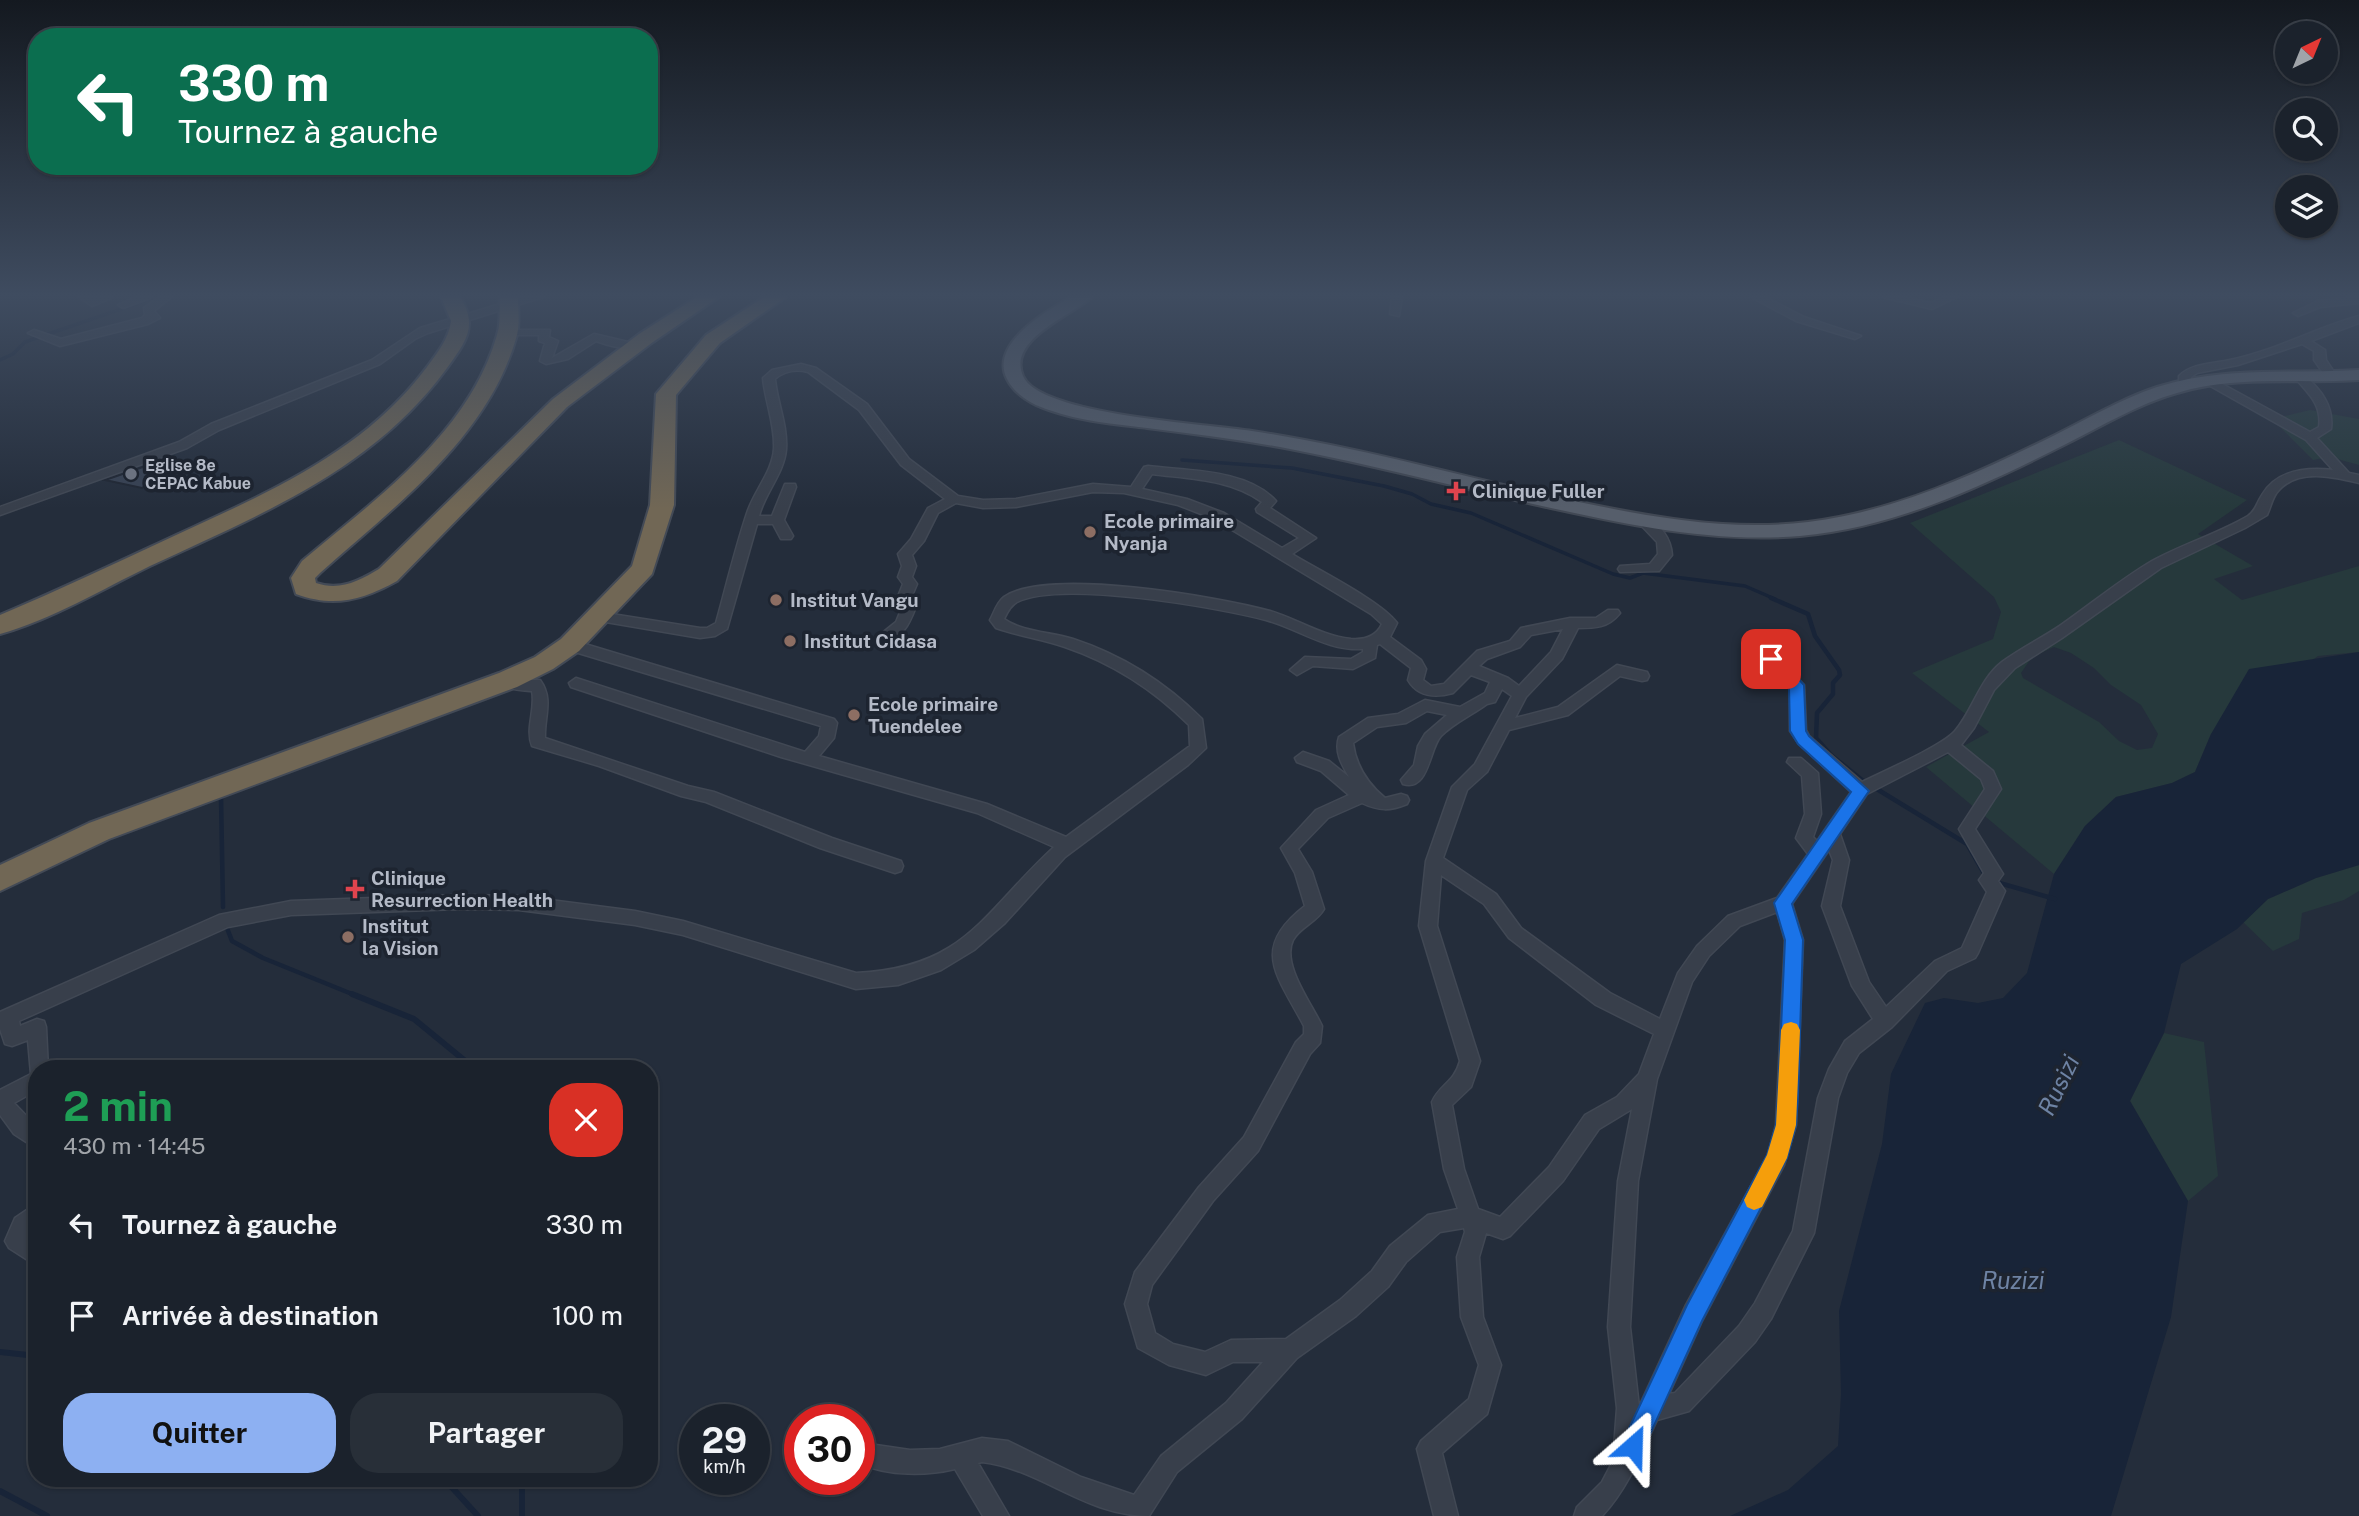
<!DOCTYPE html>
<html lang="fr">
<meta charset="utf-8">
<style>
body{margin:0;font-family:"Public Sans",sans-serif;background:#282f38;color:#f1f3f6;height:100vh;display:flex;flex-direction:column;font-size:26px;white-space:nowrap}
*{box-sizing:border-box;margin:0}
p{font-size:23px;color:#a0a4a9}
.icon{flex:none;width:38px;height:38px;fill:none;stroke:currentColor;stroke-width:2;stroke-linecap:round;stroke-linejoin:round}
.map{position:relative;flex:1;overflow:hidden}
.panel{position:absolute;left:28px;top:1060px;width:630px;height:427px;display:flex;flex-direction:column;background:#1b222c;border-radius:28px;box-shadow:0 2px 5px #0004,0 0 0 2px #393f48}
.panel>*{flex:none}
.banner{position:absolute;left:28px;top:28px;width:630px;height:147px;border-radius:28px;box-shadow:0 2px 5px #0004,0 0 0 2px #393f48;background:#0b6e4f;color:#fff;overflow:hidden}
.needle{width:46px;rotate:43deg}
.fabs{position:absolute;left:2275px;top:21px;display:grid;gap:14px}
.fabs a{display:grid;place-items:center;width:63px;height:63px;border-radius:50%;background:#1b222c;box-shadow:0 2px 5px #0004,0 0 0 2px #393f48;font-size:35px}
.speed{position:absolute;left:679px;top:1404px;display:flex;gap:14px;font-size:35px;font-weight:700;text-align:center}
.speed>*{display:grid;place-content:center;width:91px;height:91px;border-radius:50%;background:#1b222c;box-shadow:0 2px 5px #0004,0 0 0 2px #393f48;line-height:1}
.speed small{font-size:18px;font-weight:400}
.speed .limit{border:10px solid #d22;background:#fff;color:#111}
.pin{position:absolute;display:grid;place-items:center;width:60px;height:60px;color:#fff;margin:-30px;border-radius:14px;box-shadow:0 4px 10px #0006}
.me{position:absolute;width:77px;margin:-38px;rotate:25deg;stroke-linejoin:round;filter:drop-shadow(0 0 5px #0008)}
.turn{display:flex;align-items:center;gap:24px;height:147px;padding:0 35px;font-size:32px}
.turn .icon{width:91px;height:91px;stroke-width:2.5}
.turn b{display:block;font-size:49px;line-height:60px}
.round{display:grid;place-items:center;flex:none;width:74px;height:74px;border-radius:28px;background:#282f38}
.overview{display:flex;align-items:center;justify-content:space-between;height:119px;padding:0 35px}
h1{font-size:42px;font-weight:700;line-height:52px;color:#1e9e55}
.primary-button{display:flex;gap:14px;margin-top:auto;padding:14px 35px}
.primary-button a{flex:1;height:80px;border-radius:28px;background:#8db0f2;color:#111;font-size:28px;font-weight:700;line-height:80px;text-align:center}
.primary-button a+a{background:#282f38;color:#f1f3f6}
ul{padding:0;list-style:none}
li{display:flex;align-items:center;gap:21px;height:91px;padding:0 35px}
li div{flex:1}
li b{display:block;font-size:26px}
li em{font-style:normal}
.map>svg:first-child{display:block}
.green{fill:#26393c;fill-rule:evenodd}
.water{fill:#182438}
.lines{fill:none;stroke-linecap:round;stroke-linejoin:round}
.stream-far2{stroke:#182438;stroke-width:3.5}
.stream-far1{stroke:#182438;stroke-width:4.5}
.stream{stroke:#182438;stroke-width:6}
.building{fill:#374152;stroke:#1f2632;stroke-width:2}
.street-casing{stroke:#414854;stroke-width:3}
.primary-casing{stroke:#414854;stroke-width:4}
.highway-casing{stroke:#434a56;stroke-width:4}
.street{fill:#383f4b;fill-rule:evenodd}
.primary{fill:#565e6b;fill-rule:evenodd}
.highway{fill:#716755;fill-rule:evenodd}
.route{fill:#1a73e8;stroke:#114b97;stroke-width:2}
.slow{fill:#f59e0b}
.worship-dot{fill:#6b7280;stroke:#1d2430;stroke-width:2.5}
.health-dot{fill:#e0444e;stroke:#1d2430;stroke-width:2.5}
.education-dot{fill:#8d6e63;stroke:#1d2430;stroke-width:2.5}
.labels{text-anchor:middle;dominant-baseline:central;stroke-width:7;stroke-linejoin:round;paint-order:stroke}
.far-poi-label{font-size:16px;font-weight:bold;fill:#b4bac7;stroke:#1d2430;text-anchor:start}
.poi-label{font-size:19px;font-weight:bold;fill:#b4bac7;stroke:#1d2430;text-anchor:start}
.near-water-label{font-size:24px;font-style:italic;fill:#6e83a4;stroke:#1d2430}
</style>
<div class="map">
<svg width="2359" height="1516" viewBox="0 0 2359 1516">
<rect width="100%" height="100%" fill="#242d3b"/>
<path class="green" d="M2310,410l49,9v46l-29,-8 -17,3 -41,-41z
M2119,440l128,60 -49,34 55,32 -39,13 28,21 117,-34v86l-41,4 -107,78 -16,38 -23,11 -56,14 -31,29 -31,48 -128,-107 63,-35 -77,-59 81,-34 8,-27 -7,-15 -84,-74zM2054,647l17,6 23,15 17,17 30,20 17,29 -6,14 -15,2 -18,-9 -20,-19 -76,-44 -2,-5 11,-16z
M2359,865v26l-15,9 -42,13 -3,26 -26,12 -30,-29 25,-23 48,-21z
M2164,1033l40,9 14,134 -30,25 -58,-100z"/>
<path class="water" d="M2359,652v213l-43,13 -48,21 -31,30 -56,35 -17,69 -34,68 58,100 -17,116 -60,199h-381l58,-26 50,-44 3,-52 -2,-83 43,-167 9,-70 34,-71 19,-5 34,5 25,-5 24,-25 27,-99 31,-48 31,-29 56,-14 23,-11 16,-38 38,-65z"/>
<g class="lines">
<path class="stream-far2" d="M0,360l13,-6 12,-12 131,-45
M1182,460l110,8 92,18 28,8 19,10 40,9 142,61 17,4 13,-5 102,13 30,13"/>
<path class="stream-far1" d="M1771,598l37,16 7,22 24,34 1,5 -7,8v11l-16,19 -1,25 15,17 31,25 105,64 19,33
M221,797l2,110
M1996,882l59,17
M227,928l5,13 31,17 94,38"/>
<path class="stream" d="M352,994l62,25 61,50
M0,1352l37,4
M438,1479l9,3 31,34
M522,1479v37
M0,1491l47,25"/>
</g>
<path class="building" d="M143,467l6,7 -3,2 10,2 -14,10 -37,-8z"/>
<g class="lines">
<defs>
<path id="street" d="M79,297h34l-21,9z
M137,297h16l-30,11 -5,-3z
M159,297h12l-17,14 6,7 -12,6 -88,22 -32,-13 6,-3 27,9 81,-21 3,-3 -1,-7z
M524,297h19l-115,36 -13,6 -35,25 -161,66 -32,18 -187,67v-8l179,-65 32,-18 161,-64 48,-32z
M1392,297h10l-3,19 -9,-2z
M1751,297h14l39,20 57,19 -6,3 -59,-18z
M1883,297h21l27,6 12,-6h14l-25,12z
M2359,297v6l-39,4 -22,9 -5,-3 25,-12z
M2359,316v7l-48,18 14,9 1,10 12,18 -2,2h-8l-14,-20v-9l-12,-7 -64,21 -41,8 -6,4 -2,10 -4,1 -6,-3v-9c13,-13 34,-12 51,-16 45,-9 85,-32 129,-44z
M508,330h42l-1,7 9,4 -6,17 42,-24 47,11c-12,7 -34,0 -45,-4l-28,18 -22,5 -6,-3 5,-18 -6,-2v-6h-35v-4z
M801,364l15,4 51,36 42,55 49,37 25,4 33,-1 77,-15 38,3 13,-20 4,-1c40,5 99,3 128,35l-6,7 46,30 -24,16c26,16 89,47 105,69l-7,14 31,23 5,9 -3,11 8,6 13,-2 33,-33 33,-10 11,-13 49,-10h26l12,-8h10l2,3c-12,15 -25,15 -42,15l-16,31 -36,38 -11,21 43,-11 59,-42 30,7 2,4 -2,4 -5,1 -22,-5 -52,39 -59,15 -22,42 -20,18 -24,68 53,36 25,34 89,65 50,26 18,-46 19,-27 31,-30 49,-18 31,-44 -12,-16 9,-24 -3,-38 -15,-14 2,-4h12l17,15 3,41 -8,23 4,4 34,-49 -52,-48 -9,-13v-44l-24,-24 -2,-4 2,-4h10l28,30 2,45 3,6 53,46c20,-10 80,-36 93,-51 18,-21 24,-51 47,-69 19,-14 40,-24 59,-37 30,-21 59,-45 91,-64 31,-17 65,-27 96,-45 9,-7 8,-12 14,-21 15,-25 44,-28 71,-25l-27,-30 -101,-57v-4h8l97,53 9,-5c3,-22 -10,-33 -24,-49l10,-2c16,14 29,30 26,53l-14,9 32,35 10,2v8c-25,-6 -60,-15 -80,7 -7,7 -8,17 -12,25l-22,13 -84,40 -99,70 -47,30 -21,22 -20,38 -13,17 32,26 8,18 -26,40 28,45 -5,7 7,10 -27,62 -3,5 -28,13 -55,56 -33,26 -12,20 -9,25 -24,135 -43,86 -16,23 -66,69 -32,9c-16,34 -29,68 -55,96h-28l3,-9 25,-25 11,-21 4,-53 -9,-81 10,-146 14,-72 -33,20 -36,52 -53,55 -7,3 -17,-6 -7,24 4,60 18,48 -14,49 -45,39 16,63h-24l-17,-67 4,-8 48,-42 10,-34 -18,-48 -4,-60 8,-25 -1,-4 -24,4 -34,30 -18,25 -32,29 -59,42 -55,61 -65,53 -28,44c-64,0 -108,-47 -167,-54l-4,1 31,53h-26l-28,-47c-29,7 -66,7 -94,-5v-16l8,-4 41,6 30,-1 42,-11 26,3 73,36 53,18 27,-39 65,-53 37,-41h-30l-27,13 -37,-10 -31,-17 -13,-44 10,-32 64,-85 45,-50 52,-95 8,-8v-8c-26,-50 -55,-77 1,-120l-10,-33 -14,-25 35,-38 33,-15 -28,-24 -24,-9 -2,-4 8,-6 26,9 20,16c-7,-12 -15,-25 -10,-40l29,-19 30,-4 27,-14 35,7 25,-14 5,-11 -19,-7 -18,18c-18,5 -35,4 -45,-13l3,-12 -31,-24 -3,1 -2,13 -22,11 -40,-3 -16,9 -7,-5 15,-13 46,2 12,-7v-3c-36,2 -64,-20 -97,-29 -49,-13 -206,-40 -249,-18 -7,4 -10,11 -13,17 18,13 47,13 69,20 49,16 93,44 129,80l4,29 -18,17 -123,92 -60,66 -31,27 -33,20 -43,15 -42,4 -173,-54 -48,-10 -116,-15 -61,-1 -167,6 -63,12 -209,94 1,5 17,-7 7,2 2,6 2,42h-11v21l-23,13 23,24v22l-23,-15 -14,-19v-25l31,-16 -3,-34 -16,6 -7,-2 -5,-15v-17l219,-97 72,-14 167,-6 61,1 116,15 48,10 173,52c110,-5 127,-61 198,-126l-77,-34 -196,-56 -210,-70 -2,-4 7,-5 229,74 14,-16 2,-10 -256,-77 -2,-4 2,-4h10l259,78 3,4 -3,15 -15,18 168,48 79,33 124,-91 -1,-21c-35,-35 -77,-62 -124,-78 -23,-8 -46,-11 -69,-19l-6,-8c4,-7 7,-18 14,-23 43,-30 215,0 266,14 27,8 52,25 81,28 13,1 25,-2 31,-15l-11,-10 -157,-95 -36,-14 -54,-12 -31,-1 -77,15 -33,1 -27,-5 -18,10 -14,28 -12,14 4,11 -4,11 5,7 -6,14 6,6c-6,15 -13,38 -34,33l-2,-3 15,-12 7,-17 -6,-6 6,-15 -5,-7 4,-11 -4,-12 13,-15 17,-31 17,-9 -44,-34 -42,-55 -51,-38c-12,-3 -24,-1 -33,7 2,23 13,47 11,71 -2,23 -21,43 -27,66h13l13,-32h10l1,3 -12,33 9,16 -2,3h-10l-8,-15h-16l-30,105 -12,7 -15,2 -106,-18 -2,-3 2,-3 5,-2 101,16h7l9,-5c10,-36 19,-74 31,-110 7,-22 26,-42 27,-65 1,-24 -9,-47 -11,-70l9,-8zM1152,474c38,5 78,5 110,28l-6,7 1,3 42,26 -17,10 -58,-35 -37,-14 -45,-10zM1563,629l-12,23 -32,34 -11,-8 -29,-12 8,-7 33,-12 11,-12zM1502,689l10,7 -37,68 -23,23 -26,74 -7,65 41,135c-6,22 -20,23 -28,41l12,67 14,40 -30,6 -38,31 -18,25 -32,29 -54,39 -55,1 -26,12 -32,-8 -18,-11 -8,-29 5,-19 61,-84 45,-50 52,-97 10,-11 2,-17c-10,-22 -41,-62 -29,-86 7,-13 24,-18 31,-31l-12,-37 -14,-23 30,-31 34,-15c17,8 28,8 45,1l2,-4 -2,-4 -6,-2 -16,4c-18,-15 -29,-32 -32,-55l24,-16 29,-4 21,-12 20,4 -22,19 -7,12 -4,19 -13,15 2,4c26,8 26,-35 38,-48 13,-13 31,-21 46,-32l8,-2zM1948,752l33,27 4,10 -26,40 25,44 -5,7 8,12 -25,56 -27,13 -49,46 -17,-25 -29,-76 9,-46 -9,-26 27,-40zM1829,850l4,10 -11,46 30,80 21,33 -28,22 -16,28 -11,29 -25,133 -38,72 -16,23 -64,67 -6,1 33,-73 82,-156 12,-40 7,-185 -11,-36zM1441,875l43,29 25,34 87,67 58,29 -15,40 -22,23 -32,18 -36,52 -49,50 -22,-8 -14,-40 -12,-64 19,-18 9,-26 -43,-135zM1777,912l8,28 -9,185 -8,30 -82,150 -47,102 -9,-80 8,-146 19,-102 35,-97 17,-26 31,-30z
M1645,518c16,6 26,21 27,37l-13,16 -39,1 -2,-3 2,-3 30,-2 8,-10 -1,-12 -19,-20z
M508,675l14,5h18c14,19 4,37 5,58l143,48 26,6 118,46 69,23 2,5 -2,5 -6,2 -75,-25 -114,-46 -25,-6 -82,-30 -67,-20c-7,-18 4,-37 0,-55 -11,-1 -24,0 -31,-11l2,-4z
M37,1203v23l-10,10 10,6v24l-28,-18 -4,-7 10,-23z"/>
<path id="primary" d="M1071,297h21c-19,18 -85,42 -69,79 16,39 186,48 229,55 107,16 211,46 317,69 77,16 159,32 239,22 88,-11 168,-48 247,-87 34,-17 66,-36 102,-48 66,-21 134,-13 202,-17v10c-60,4 -124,-5 -182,13 -39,11 -75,33 -111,51 -83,42 -172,84 -266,92 -84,7 -167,-10 -249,-28 -87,-19 -173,-42 -261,-59 -47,-9 -96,-15 -143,-21 -33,-4 -67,-7 -98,-18 -16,-5 -34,-15 -42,-31 -18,-35 39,-68 64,-82z"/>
<path id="highway" d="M441,297h19c19,29 5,46 -13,71 -74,102 -186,146 -297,198 -47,23 -100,54 -150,68v-19c59,-25 116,-52 174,-79 93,-43 190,-84 253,-169 10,-14 22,-28 24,-46z
M500,297h18c0,12 2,26 -1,38 -28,102 -122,171 -197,238l-5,5 1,5c24,8 43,-2 63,-14l174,-170 86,-65 58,-37h22l-66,45 -86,65 -170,174c-34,19 -63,27 -101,13l-5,-16 11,-17c75,-63 167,-128 195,-226 4,-12 2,-26 3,-38z
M764,297h22l-66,46 -44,52 -2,110 -22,69 -73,77 -26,18 -36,18 -408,152 -109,52v-26l89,-42 410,-150 36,-16 26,-18 71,-73 18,-61 6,-111 50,-59z"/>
</defs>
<use href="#street" class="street-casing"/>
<use href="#primary" class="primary-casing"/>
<use href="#highway" class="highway-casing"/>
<use href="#street" class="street"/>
<use href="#primary" class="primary"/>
<use href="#highway" class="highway"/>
</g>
<linearGradient id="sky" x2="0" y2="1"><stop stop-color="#141920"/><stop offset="0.58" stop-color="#3f4c60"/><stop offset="1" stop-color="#3f4c60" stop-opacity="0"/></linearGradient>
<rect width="2359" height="509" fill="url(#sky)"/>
<path class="route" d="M1771,654l6,1 27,30 2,46 3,5 60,55 -77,113 11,36 -5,156 -2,29 -9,33 -85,163 -61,133 -8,4 -8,-4 -4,-8 4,-9 62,-132 80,-150 9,-30 2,-29 7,-156 -11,-37 77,-111 -53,-48 -8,-13 -1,-45 -25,-27z"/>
<path class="slow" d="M1791,1022l6,2 3,6 -4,95 -9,33 -25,49 -8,3 -7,-3 -3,-7 23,-45 9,-30 5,-95 3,-6z"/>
<circle class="worship-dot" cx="131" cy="474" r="7"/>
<g class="health-dot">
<path d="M1452.5 480.5h7v7h7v7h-7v7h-7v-7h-7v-7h7z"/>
<path d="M351.5 878.5h7v7h7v7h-7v7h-7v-7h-7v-7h7z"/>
</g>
<g class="education-dot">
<circle cx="1090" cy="532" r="7"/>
<circle cx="776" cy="600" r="7"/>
<circle cx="790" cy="641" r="7"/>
<circle cx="854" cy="715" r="7"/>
<circle cx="348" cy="937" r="7"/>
</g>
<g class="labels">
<g class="far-poi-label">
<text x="145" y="465">Eglise 8e<tspan x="145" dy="18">CEPAC Kabue</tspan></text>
</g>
<g class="poi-label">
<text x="1472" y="491">Clinique Fuller</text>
<text x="1104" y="521">Ecole primaire<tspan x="1104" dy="22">Nyanja</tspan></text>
<text x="790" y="600">Institut Vangu</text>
<text x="804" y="641">Institut Cidasa</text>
<text x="868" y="704">Ecole primaire<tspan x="868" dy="22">Tuendelee</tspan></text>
<text x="371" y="878">Clinique<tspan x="371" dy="22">Resurrection Health</tspan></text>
<text x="362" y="926">Institut<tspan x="362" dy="22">la Vision</tspan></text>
</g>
<g class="near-water-label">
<text transform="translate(2058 1085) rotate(-64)">Rusizi</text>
<text x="2013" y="1280">Ruzizi</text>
</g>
</g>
</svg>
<div class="fabs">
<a><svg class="needle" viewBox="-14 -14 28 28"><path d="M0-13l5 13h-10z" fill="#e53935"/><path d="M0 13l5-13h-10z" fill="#a0a4a9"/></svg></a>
<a><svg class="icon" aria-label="search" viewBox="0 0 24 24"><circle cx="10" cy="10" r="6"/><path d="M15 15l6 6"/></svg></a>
<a><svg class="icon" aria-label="layers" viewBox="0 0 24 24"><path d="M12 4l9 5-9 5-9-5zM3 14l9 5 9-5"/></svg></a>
</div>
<div class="speed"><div>29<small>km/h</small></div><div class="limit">30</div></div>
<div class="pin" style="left:1771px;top:659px;background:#d93025"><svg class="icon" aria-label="arrive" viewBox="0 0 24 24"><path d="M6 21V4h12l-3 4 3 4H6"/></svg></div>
<svg class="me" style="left:1633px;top:1446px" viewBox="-20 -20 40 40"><path d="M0-17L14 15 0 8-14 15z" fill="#1a73e8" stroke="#fff" stroke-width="4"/></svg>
<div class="banner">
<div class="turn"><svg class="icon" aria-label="left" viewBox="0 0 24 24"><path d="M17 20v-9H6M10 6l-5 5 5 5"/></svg><div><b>330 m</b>Tournez à gauche</div></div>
</div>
<section class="panel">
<div class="overview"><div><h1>2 min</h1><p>430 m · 14:45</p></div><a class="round" style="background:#d93025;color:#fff"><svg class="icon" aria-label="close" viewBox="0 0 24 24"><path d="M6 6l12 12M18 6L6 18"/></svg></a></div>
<ul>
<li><svg class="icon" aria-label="left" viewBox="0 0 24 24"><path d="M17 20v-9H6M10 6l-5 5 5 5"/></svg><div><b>Tournez à gauche</b></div><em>330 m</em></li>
<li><svg class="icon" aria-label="arrive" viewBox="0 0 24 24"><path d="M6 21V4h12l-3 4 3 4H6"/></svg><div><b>Arrivée à destination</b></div><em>100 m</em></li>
</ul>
<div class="primary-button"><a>Quitter</a><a>Partager</a></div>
</section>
</div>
